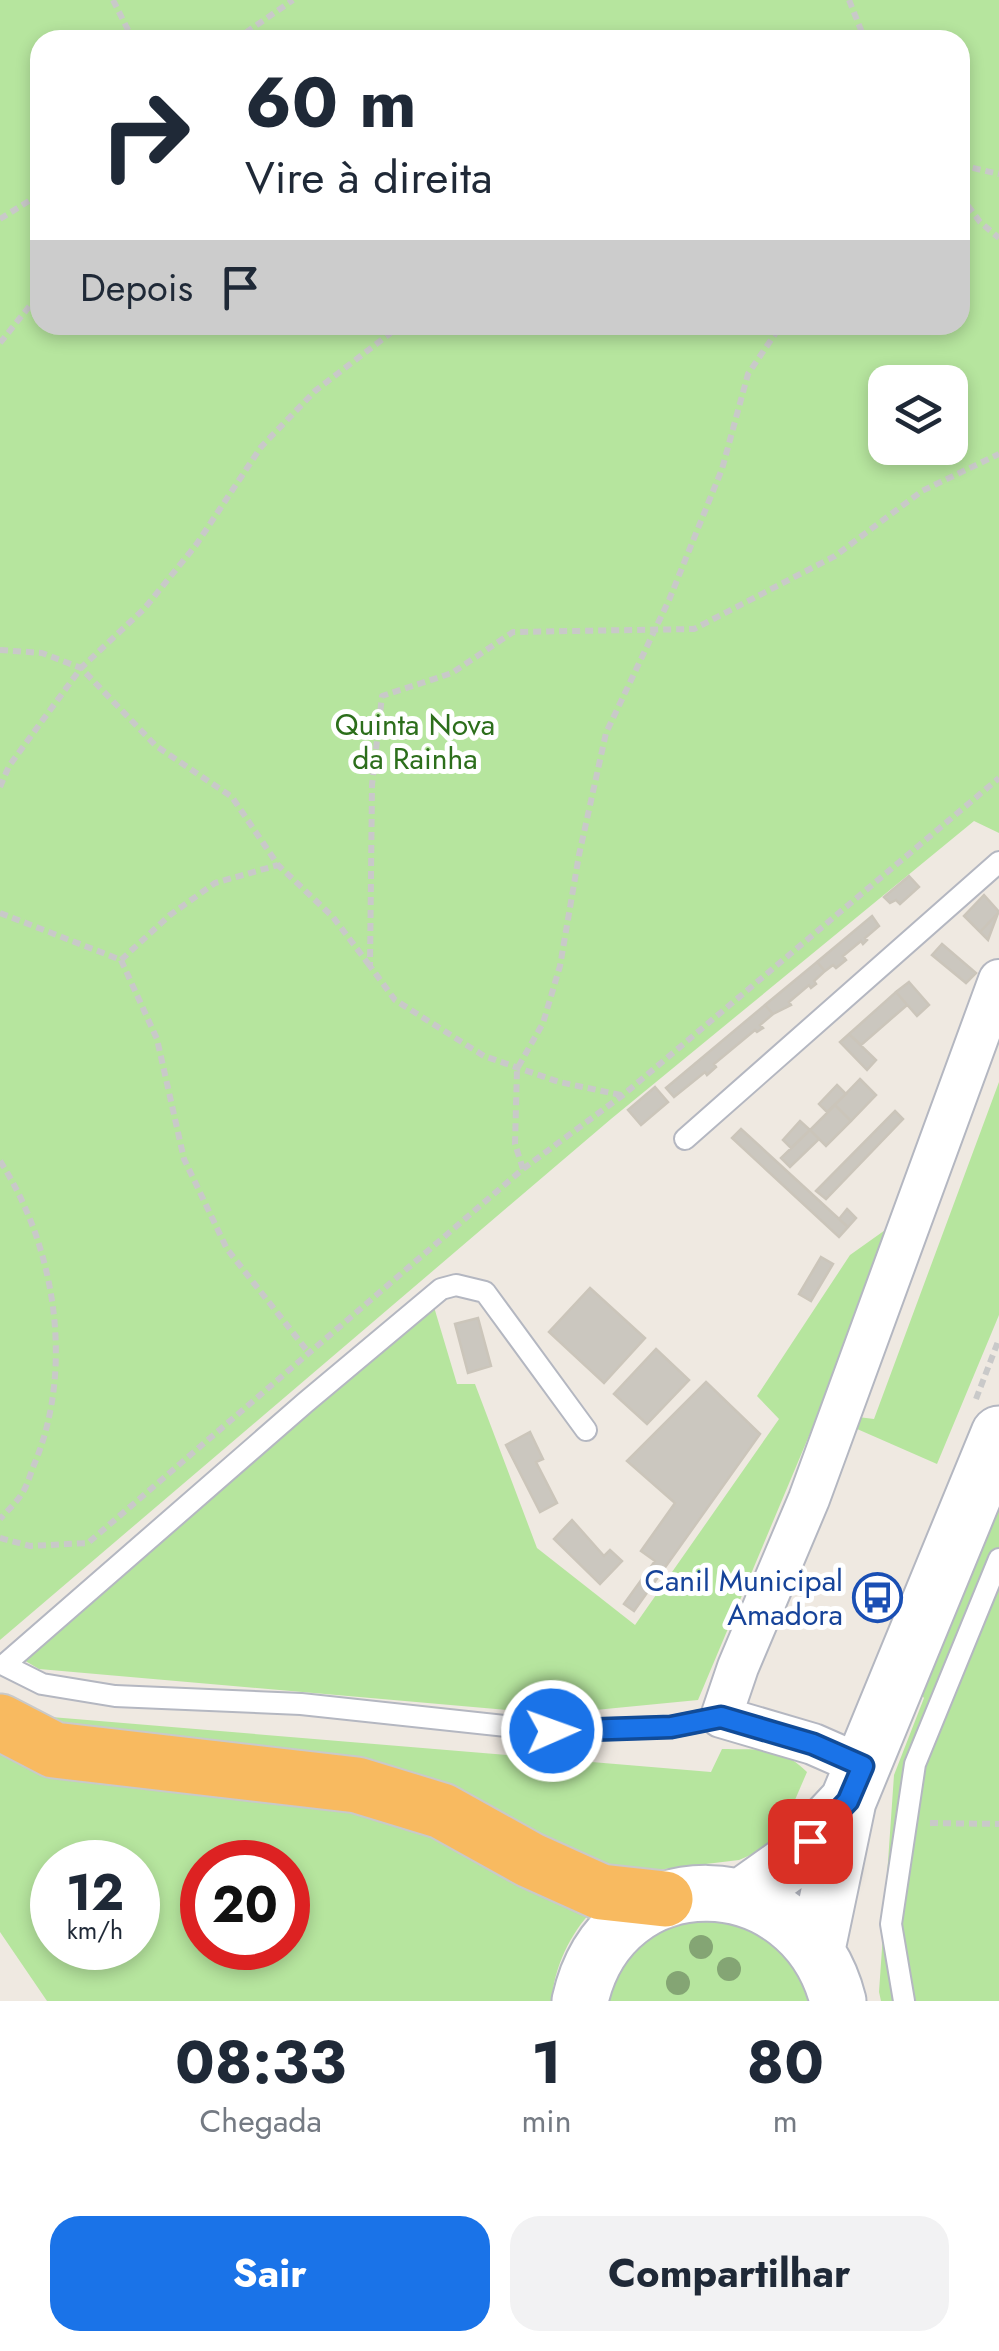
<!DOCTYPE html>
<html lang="pt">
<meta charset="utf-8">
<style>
body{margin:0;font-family:Jost,sans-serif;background:#f2f2f3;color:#1f2937;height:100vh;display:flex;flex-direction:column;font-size:38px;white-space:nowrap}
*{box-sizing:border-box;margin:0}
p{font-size:32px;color:#747a83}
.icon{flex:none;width:55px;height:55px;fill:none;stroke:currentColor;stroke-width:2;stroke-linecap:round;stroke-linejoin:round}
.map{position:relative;height:2001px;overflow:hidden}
.drawer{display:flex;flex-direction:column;background:#fff;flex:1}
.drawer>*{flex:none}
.guide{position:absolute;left:30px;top:30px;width:940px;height:305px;border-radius:30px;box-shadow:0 5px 15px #0003;background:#fff;color:#1f2937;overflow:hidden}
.buttons{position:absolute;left:868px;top:365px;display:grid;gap:20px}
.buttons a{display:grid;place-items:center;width:100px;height:100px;border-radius:20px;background:#fff;box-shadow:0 5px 15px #0003;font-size:50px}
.speed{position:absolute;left:30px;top:1840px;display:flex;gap:20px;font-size:50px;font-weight:700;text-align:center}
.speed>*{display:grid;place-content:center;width:130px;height:130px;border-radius:50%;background:#fff;box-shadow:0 5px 15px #0003;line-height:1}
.speed small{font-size:25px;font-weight:400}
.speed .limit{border:15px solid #d22;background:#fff;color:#111}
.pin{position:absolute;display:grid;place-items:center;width:85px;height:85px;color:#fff;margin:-42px;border-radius:20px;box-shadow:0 5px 15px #0006}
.me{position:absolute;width:110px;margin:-55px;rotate:88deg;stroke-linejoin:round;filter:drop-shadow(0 0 8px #0008)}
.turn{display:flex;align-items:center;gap:35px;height:210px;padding:0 50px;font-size:45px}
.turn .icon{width:130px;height:130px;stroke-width:2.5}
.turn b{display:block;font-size:70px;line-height:85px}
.then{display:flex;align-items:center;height:95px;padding:0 50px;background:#0003;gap:20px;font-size:38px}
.eta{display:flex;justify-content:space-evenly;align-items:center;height:170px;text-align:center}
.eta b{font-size:60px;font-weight:700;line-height:70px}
.primary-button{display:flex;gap:20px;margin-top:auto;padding:20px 50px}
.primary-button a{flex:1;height:115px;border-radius:30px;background:#1a73e8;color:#fff;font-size:40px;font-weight:700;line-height:115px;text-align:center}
.primary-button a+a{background:#f2f2f3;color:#1f2937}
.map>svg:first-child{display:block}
.green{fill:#b6e59e;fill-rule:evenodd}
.building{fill:#cbc7bf;stroke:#cbc5ba;stroke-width:2.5}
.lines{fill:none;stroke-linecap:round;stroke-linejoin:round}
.service-casing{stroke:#b4b7c1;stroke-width:24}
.minor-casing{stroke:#b4b7c1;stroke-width:44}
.secondary-casing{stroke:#b4b7c1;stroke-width:59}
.trunk-casing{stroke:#c9c9c9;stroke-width:59}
.path{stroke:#c9c9c9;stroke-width:6;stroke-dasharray:8 5;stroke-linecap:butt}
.service{stroke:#fff;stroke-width:20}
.minor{stroke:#fff;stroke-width:40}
.secondary{stroke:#fff;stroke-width:55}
.trunk{stroke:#f8ba60;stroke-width:55}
.tree{fill:#84a574}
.route-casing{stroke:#114b97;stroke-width:25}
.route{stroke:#1a73e8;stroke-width:18}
.labels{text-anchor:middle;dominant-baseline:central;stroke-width:10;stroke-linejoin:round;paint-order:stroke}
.park-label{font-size:30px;fill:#2c6e1b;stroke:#fff}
.transit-label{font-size:30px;fill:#164399;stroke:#fff;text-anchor:end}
</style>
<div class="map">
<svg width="999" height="2001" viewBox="0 0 999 2001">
<rect width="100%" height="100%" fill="#efe9e1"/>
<path class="green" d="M0,0h999v833l-25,-12 -363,298 -611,521zM40,40h920v285h-920zM885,382h65v66h-65z
M999,1082v233l-62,149 -89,-39 2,-9 24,3z
M888,1228l-27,84 -163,388 -144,14 -515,-45 -17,-10 412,-352 23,77h18l62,164 98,77 144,-206 -22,-23 93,-141z
M999,1493v508h-118l-2,-9 15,-217 30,-77 -7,-8z
M27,1715l684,57 11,-23c36,1 58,-4 85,23l-31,72 -37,16 -116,14 -177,-77 -372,-50z
M0,1742l391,71 202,97c-22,22 -40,59 -41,91h-505l-47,-69zM52,1862h86v86h-86zM202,1862h86v86h-86z
M710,1916c55,12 80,30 98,85h-203c22,-59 42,-76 105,-85z"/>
<path class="building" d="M909,876l10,11 -19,17 -4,-4 -6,3 -6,-6z
M984,895l15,17 -19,20 -16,-16z
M998,913l-10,27 -8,-8z
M872,916l7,10 -14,12 2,2 -4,4 -2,-3 -18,15 3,4 -10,8 -3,-3 -8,6 -8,-9z
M942,944l34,29 -10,10 -34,-28z
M817,962l8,9 -11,10 2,3 -5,4 -2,-3 -20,17 2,3 -18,9 -8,-9z
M909,982l20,23 -12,11 -21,-24z
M896,992l11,13 -46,40 -12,-11z
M765,1005l8,9 -13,11 3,3 -6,4 -2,-2 -41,34 2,3 -9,8 -2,-3 -31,25 -8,-9z
M849,1034l27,26 -9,10 -27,-28z
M860,1079l16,16 -25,26 -16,-16z
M837,1085l9,9 -19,18 -8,-8z
M655,1087l13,15 -27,23 -13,-15z
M835,1105l16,16 -25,25 -16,-16z
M895,1111l8,8 -77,80 -10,-8z
M800,1121l10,9 -19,18 -8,-8z
M741,1129l107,98 -9,10 -107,-99z
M810,1130l9,9 -29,28 -9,-9z
M847,1209l9,9 -8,9 -9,-8z
M821,1257l12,7 -22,37 -12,-7z
M590,1288l55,50 -41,45 -55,-51z
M478,1318l13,48 -23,7 -13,-49z
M656,1349l33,31 -42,44 -33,-30z
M706,1382l54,52 -126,177 -10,-7 31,-43 -14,-10 34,-48 -48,-42z
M530,1432l13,27 -7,3 21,41 -17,9 -34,-67z
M572,1520l32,36 6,-6 12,11 -22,23 -46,-45z"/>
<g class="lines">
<defs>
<path id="service" d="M685,1139l314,-277
M586,1430l-101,-138 -29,-7 -15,4 -135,113 -302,263 38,19 73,12 186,8 251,27 119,-4 50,-10
M904,2001l-13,-77 24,-160 84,-205"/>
<path id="minor" d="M863,1766l-50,-22 -92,-27 17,-50 71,-168 190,-519"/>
<path id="secondary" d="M743,1896l49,-35 56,-60
M817,1949l31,-148 151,-367
M580,2001c32,-146 222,-141 258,0"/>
<path id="trunk" d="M0,1722l54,28 303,35 85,26 88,49 71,32 64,7"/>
</defs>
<use href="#service" class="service-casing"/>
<use href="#minor" class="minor-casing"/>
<use href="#secondary" class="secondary-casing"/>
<use href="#trunk" class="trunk-casing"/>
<path class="path" d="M113,0l20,40
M849,0l16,40
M235,40l58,-40
M960,165l39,9
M960,195l20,27 19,16
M0,219l40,-25
M0,343l40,-50
M0,650l42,3 39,15 75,78 76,51 46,68 55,52 37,49
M0,787l9,-21 72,-98 63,-59 52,-64 65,-98 54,-56 86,-66
M0,913l121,47 49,-45 45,-32 63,-18
M121,960l36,79 27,120 43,90 82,104
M621,1095l-62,-13 -75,-26 -89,-56 -25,-34 2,-181 10,-89 70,-23 61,-41 181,-3 141,-73 87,-65 77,-37
M0,1161c55,85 74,204 36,299 -5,11 -8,25 -15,35 -6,9 -14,16 -21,24
M523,1169l-8,-25 2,-75 26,-46 17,-57 19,-111 27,-122 63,-133 53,-131 26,-95 33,-49
M976,1399l23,-60
M0,1538l30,8 58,-3 435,-374 100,-74 376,-317
M930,1823l69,1"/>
<use href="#service" class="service"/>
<use href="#minor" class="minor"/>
<use href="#secondary" class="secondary"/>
<use href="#trunk" class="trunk"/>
</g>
<g class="tree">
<circle cx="701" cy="1947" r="12"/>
<circle cx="729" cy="1969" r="12"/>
<circle cx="678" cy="1983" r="12"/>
</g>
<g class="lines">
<defs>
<path id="route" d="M552,1731l119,-4 50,-10 92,27 50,22 -15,35 -38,40"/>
</defs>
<use href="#route" class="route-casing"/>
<use href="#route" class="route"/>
</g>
<defs>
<symbol id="bus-ring" viewBox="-11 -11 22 22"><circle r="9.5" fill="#fff" stroke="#1a4fb4" stroke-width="1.5"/><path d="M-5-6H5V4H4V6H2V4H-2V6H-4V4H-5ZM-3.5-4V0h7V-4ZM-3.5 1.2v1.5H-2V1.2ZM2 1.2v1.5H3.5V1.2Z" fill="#1a4fb4"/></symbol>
</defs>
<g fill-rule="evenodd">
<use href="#bus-ring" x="850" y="1570" width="55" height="55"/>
</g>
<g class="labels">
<g class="park-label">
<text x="415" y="724">Quinta Nova<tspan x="415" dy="34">da Rainha</tspan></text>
</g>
<g class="transit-label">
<text x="843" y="1580">Canil Municipal<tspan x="843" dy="34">Amadora</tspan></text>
</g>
</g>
</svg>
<div class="buttons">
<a><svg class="icon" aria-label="layers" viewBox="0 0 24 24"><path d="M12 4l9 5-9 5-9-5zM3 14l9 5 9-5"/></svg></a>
</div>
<div class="speed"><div>12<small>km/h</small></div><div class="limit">20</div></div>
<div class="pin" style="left:810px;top:1841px;background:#d93025"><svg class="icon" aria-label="arrive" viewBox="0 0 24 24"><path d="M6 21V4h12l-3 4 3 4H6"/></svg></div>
<svg class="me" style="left:552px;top:1731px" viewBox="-20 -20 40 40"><circle r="17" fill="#1a73e8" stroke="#fff" stroke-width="3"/><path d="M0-11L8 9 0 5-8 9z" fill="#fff"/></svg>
<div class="guide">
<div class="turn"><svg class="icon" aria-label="right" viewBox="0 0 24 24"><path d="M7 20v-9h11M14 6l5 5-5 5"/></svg><div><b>60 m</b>Vire à direita</div></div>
<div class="then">Depois<svg class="icon" aria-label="arrive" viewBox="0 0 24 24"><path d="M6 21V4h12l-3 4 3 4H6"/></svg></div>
</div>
</div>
<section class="drawer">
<div class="eta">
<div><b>08:33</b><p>Chegada</p></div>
<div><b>1</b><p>min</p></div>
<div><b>80</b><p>m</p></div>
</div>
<div class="primary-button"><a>Sair</a><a>Compartilhar</a></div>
</section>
